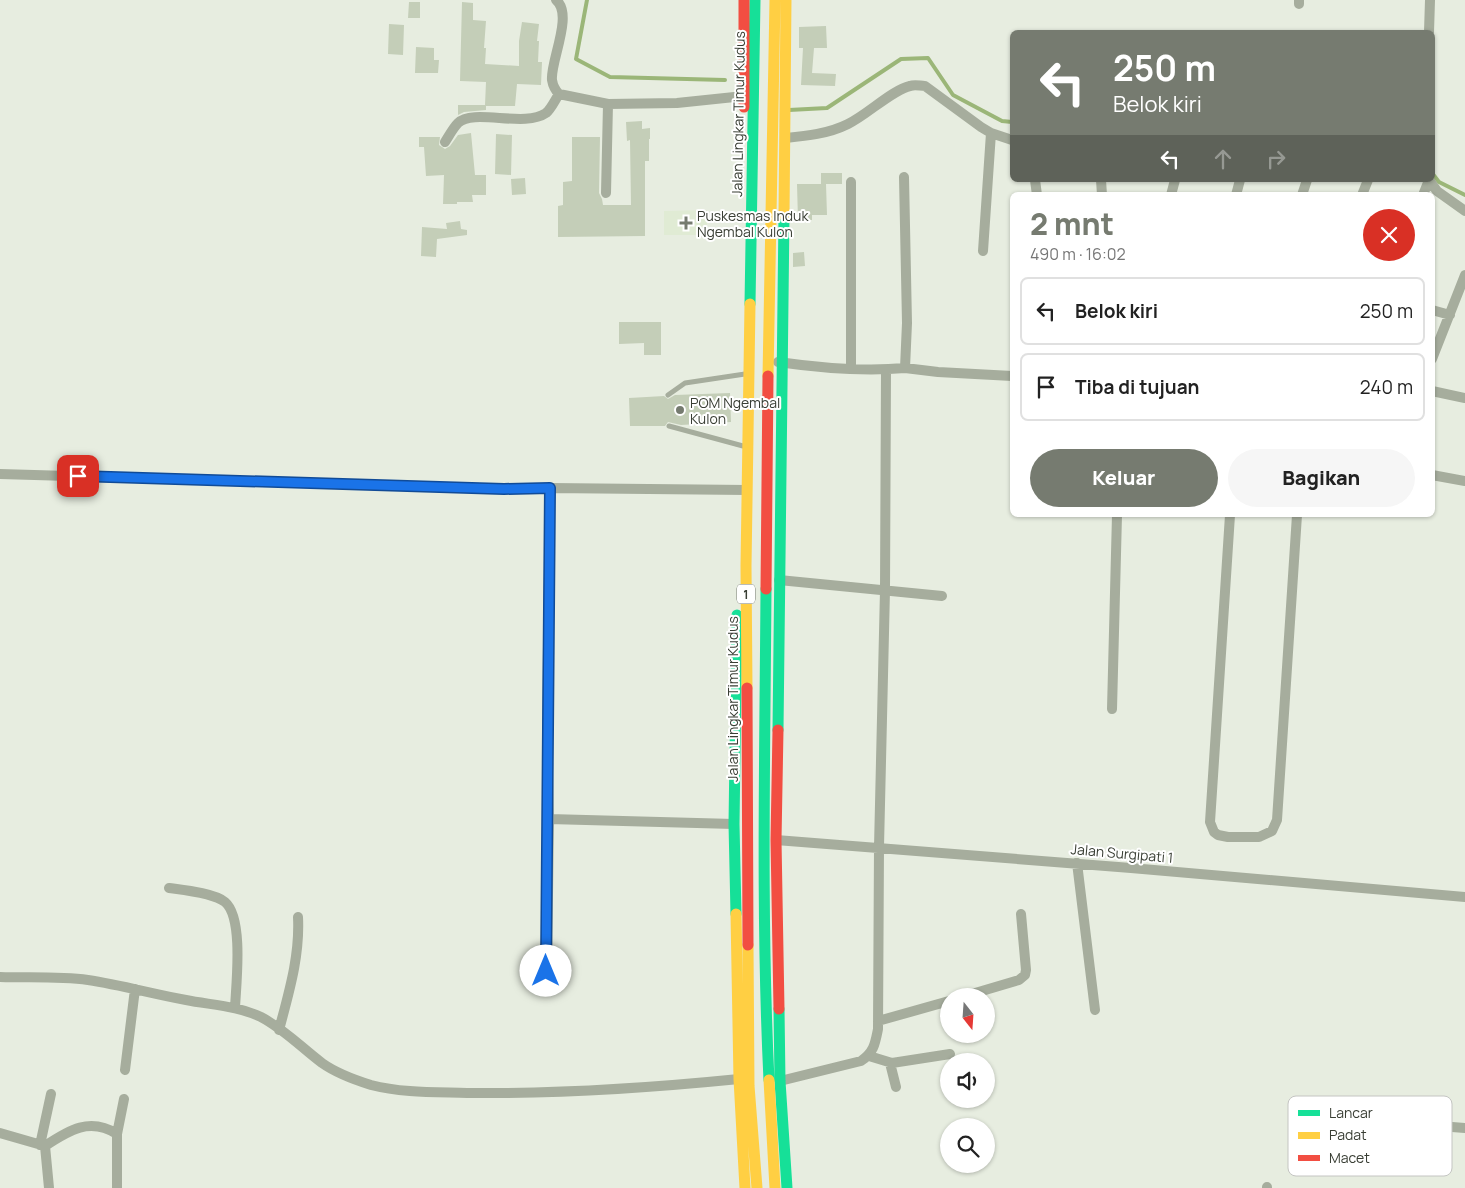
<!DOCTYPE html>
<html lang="id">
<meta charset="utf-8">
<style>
body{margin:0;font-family:Manrope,sans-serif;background:#f6f6f6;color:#222;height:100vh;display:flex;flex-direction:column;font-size:19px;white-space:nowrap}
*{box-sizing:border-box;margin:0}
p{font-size:16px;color:#767676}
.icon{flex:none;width:28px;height:28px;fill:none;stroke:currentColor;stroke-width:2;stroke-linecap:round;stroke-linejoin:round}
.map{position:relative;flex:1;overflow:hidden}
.drawer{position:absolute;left:1010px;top:192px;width:425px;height:325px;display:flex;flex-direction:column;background:#fff;border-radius:8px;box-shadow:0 1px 4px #0004}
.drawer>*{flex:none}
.banner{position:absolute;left:1010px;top:30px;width:425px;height:152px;border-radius:8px;box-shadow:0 1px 4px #0004;background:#767b70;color:#fff;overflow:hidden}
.needle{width:32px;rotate:163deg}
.controls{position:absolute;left:940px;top:988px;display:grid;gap:10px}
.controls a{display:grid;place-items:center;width:55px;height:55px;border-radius:50%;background:#fff;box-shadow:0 1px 4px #0004;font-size:25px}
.pin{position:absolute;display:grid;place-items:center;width:42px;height:42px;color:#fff;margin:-21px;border-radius:10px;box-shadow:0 2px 8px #0006}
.me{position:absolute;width:55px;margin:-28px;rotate:0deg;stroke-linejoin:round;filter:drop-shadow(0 0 4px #0008)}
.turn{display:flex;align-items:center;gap:18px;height:105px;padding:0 20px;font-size:22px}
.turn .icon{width:65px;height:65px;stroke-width:2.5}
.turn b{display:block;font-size:35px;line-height:42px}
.lanes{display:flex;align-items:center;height:48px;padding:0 20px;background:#0003;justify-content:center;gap:25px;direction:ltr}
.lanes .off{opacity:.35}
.round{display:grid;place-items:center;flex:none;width:52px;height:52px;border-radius:26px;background:#f6f6f6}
.headline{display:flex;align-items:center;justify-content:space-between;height:85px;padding:0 20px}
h1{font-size:30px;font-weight:800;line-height:38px;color:#767b70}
.button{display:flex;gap:10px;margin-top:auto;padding:10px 20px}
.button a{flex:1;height:58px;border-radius:30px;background:#767b70;color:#fff;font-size:20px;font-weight:800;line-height:58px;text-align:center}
.button a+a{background:#f6f6f6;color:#222}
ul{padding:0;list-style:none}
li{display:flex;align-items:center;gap:15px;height:68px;margin:0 10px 8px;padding:0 10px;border:2px solid #e0e0e0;border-radius:8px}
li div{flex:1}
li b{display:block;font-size:19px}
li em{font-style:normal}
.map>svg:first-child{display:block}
.built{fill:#e0ebd4}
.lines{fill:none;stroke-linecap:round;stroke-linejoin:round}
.stream{stroke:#9bb678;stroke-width:4}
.building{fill:#c4ceb8}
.lane{stroke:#a6ad9d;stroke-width:5}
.street{stroke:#a6ad9d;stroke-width:10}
.fast{stroke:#16e098;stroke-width:11}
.slow{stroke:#ffcf43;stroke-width:11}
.jam{stroke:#f24e42;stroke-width:11}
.route-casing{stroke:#114b97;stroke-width:12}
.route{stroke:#1a73e8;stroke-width:9}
.poi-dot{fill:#767b70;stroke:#fff;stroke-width:2}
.labels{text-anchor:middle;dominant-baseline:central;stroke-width:4;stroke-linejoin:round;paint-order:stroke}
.shield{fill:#fff;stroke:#747871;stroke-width:1}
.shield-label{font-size:12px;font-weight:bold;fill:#393e34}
.street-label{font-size:14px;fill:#393e34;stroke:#fff}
.poi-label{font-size:14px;fill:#393e34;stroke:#fff;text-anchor:start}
.key{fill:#fff;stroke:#c4c5c2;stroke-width:1}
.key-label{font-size:14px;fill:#393e34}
</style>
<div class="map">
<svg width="1465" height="1188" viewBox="0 0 1465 1188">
<rect width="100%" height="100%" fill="#e7ede0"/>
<path class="built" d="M707,210v25h-43v-24z"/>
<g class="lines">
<path class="stream" d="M587,0l-11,59 34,18 115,3
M789,110l38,-2 74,-49 27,-1 25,37 49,26 10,1
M1432,173l7,9 26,13"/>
</g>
<path class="building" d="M409,2h11v16h-12z
M462,2l11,1v17l13,1 -2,27h2l-1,16 34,2v-25l3,-19 17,2 -2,17h2l-1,21h4l-1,23 -24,-1 -2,22h-29v4l-22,2 -6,3v-10h27l1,-23 -26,-1z
M389,24l15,1 -1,30 -15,-1z
M826,26l1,22h-13l-2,25 24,1 -1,12 -34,-1 2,-37h-4v-21z
M416,47l18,1v12h5l-1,13h-23z
M642,121v8l8,-1v11h-1v22h-4v75l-87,1v-31l5,-1v-23l9,-1v-44h28l-1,56 3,6 1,6h28l-1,-65 -3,1 -1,-19z
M471,133l4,42h11v20h-14l1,7h-16v2h-14l1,-29 -18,1 -2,-29h-5v-10h21l-1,8 6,4 5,-3 8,-11z
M496,134l16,1 -1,40 -16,-1z
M821,173h21v11h-16l1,31h-15v5h-14l-1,-36h24z
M525,178l1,16 -14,1 -1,-16z
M460,221l1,8 6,1v5l-30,4 -1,18 -15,-1 1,-29 25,2 -1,-6z
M804,252l1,14 -12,1v-14z
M619,322h42v33h-17v-12l-25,1z
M730,393l1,29 -50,3 -13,-3 -3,4h-35l-1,-28 35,-2 4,3 7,-4z"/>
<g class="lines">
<path class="lane" d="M668,395l17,-12 60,-9
M669,426l74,20"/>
<path class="street" d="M556,0c18,14 -6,62 -4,80 1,6 3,10 7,14l49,10 69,-1 67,-7
M1299,0v4
M1429,32l1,-32
M785,138c21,-2 43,-4 63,-14 19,-9 44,-34 62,-38 5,-2 10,0 15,0l56,41 10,6 21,7
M445,142c4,-6 8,-14 13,-19 15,-15 67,5 88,-10 5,-4 9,-13 13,-19
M1035,180l2,15
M1101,180l1,15
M1429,180l8,11 28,20
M851,182v187
M606,193l2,-89
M1171,195l4,-15
M1236,195l4,-15
M1302,195l5,-15
M1362,195l6,-15
M1423,195l6,-15
M983,251l8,-118
M1432,310l18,5
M1432,359l33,-84
M778,362c42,6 84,10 127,6l2,-45 -3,-146
M905,368l33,4 74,4
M1432,391l33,7
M0,474l504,15 46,-1
M1432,475l33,6
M1230,515l-20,307 4,10 4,3 10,2h31l13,-6 5,-11 20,-305
M779,580l163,16
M1112,709l5,-194
M549,819l-2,-91 3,-240 197,2
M776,840l355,28 334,29
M1077,863l18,147
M169,888c14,2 45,5 56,14 19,16 11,83 10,106
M547,971l2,-152 185,5
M0,977c29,1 59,-1 88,3 33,5 65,14 98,20 25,5 52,6 75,17 23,12 41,31 61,46 14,10 33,17 49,22 31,8 64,7 96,8 90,1 182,-5 272,-14
M965,996l54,-16 6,-5 1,-5 -5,-56
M878,1021l71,-20
M279,1030c10,-38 21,-74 19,-113
M869,1056l23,7 58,-9
M890,1063l6,24
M125,1070l10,-81
M780,1081l81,-20c13,-9 14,-17 17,-32l1,-182 6,-257 1,-220
M1452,1127l13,1
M0,1133l45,13 4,42
M40,1145l11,-51
M45,1146c24,-16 45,-29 72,-12
M1267,1187v1
M117,1188v-54l7,-35"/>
<path class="fast" d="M750,304l5,-304
M766,589c-1,164 -5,328 3,491
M778,730l6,-515
M736,914l-2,-90 3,-209
M779,1009l1,72 7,107"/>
<path class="slow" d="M784,215l2,-215
M768,376l7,-376
M747,688l-1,-122 4,-262
M736,914l3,165 6,109
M748,945l1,141 8,102
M769,1080l6,108"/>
<path class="jam" d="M744,0v107
M766,589l2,-213
M747,688l1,257
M778,730l-2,110 3,169"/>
</g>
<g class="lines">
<defs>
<path id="route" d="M78,476l426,13 46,-1c-2,161 -2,322 -4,483"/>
</defs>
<use href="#route" class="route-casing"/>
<use href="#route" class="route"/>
</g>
<g class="poi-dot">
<path d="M683.5 215.5h5v5h5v5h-5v5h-5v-5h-5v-5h5z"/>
<circle cx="680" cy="410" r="5"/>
</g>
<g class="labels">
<rect class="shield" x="737" y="584.5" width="18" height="19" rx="4"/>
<g class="shield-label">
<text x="746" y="594">1</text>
</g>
<g class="street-label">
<text transform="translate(738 114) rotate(-89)">Jalan Lingkar Timur Kudus</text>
<text transform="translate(732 699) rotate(-90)">Jalan Lingkar Timur Kudus</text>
<text transform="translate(1122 853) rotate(5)">Jalan Surgipati 1</text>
</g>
<g class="poi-label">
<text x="697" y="215">Puskesmas Induk<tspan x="697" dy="16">Ngembal Kulon</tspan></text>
<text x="690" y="402">POM Ngembal<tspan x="690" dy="16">Kulon</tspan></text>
</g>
</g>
<rect x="1288" y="1096" width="164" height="80" rx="8" class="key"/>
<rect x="1298" y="1110" width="22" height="6" fill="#16e098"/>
<rect x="1298" y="1132" width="22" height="7" fill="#ffcf43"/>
<rect x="1298" y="1155" width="22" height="6" fill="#f24e42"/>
<g class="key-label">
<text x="1329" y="1118">Lancar</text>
<text x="1329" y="1140">Padat</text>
<text x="1329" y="1163">Macet</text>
</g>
</svg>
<div class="controls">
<a><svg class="needle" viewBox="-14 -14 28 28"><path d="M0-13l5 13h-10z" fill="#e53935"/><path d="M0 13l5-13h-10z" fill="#767676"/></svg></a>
<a><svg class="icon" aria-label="sound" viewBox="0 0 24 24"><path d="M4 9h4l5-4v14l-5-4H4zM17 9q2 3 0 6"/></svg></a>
<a><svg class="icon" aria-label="search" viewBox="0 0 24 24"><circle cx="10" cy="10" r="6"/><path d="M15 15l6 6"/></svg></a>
</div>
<div class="pin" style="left:78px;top:476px;background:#d93025"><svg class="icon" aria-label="arrive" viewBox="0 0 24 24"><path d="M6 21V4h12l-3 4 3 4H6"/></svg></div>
<svg class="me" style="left:546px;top:971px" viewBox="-20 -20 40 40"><circle r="19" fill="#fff"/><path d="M0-13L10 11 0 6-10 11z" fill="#1a73e8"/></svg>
<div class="banner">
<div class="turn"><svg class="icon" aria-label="left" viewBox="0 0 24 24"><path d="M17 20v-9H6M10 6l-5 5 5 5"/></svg><div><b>250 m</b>Belok kiri</div></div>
<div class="lanes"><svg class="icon" aria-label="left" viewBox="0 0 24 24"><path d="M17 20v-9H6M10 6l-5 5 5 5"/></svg><svg class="icon off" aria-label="ahead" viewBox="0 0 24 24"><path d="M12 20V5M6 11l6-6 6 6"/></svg><svg class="icon off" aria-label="right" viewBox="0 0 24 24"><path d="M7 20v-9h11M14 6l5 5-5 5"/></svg></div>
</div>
<section class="drawer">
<div class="headline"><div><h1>2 mnt</h1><p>490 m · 16:02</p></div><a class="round" style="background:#d93025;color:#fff"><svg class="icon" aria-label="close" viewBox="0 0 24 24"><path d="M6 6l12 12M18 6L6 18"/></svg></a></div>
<ul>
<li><svg class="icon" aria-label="left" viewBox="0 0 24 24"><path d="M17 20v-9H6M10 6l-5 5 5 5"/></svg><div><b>Belok kiri</b></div><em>250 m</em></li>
<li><svg class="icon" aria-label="arrive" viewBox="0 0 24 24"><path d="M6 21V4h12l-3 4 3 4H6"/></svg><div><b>Tiba di tujuan</b></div><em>240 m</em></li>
</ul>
<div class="button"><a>Keluar</a><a>Bagikan</a></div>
</section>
</div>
